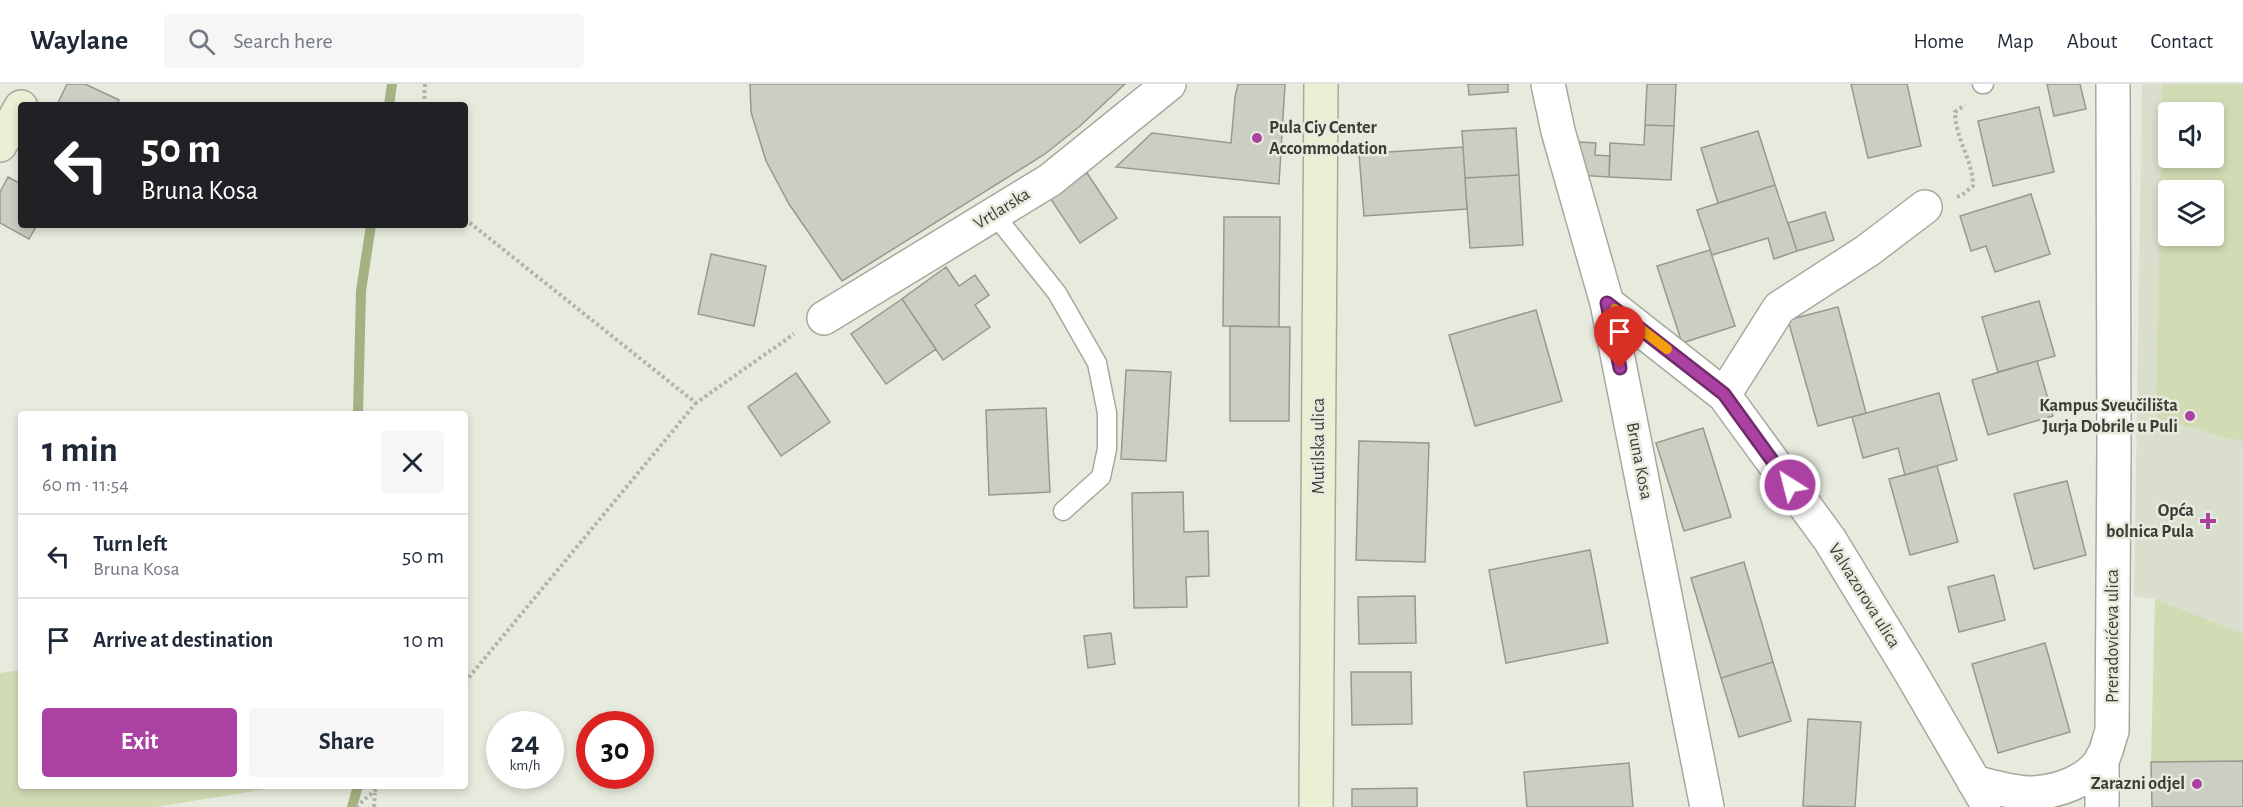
<!DOCTYPE html>
<meta charset="utf-8">
<style>
body{margin:0;font-family:"Alegreya Sans",sans-serif;background:#f6f6f7;color:#1f2937;height:100vh;display:flex;flex-direction:column;font-size:22px;white-space:nowrap}
*{box-sizing:border-box;margin:0}
p{font-size:20px;color:#747a83}
.icon{flex:none;width:33px;height:33px;fill:none;stroke:currentColor;stroke-width:2;stroke-linecap:round;stroke-linejoin:round}
.map{position:relative;flex:1;overflow:hidden}
.side{position:absolute;left:18px;top:327px;width:450px;height:378px;display:flex;flex-direction:column;background:#fff;border-radius:6px;box-shadow:0 3px 9px #0003}
.side>*{flex:none}
.hud{position:absolute;left:18px;top:18px;width:450px;height:126px;border-radius:6px;box-shadow:0 3px 9px #0003;background:#202124;color:#fff;overflow:hidden}
.fabs{position:absolute;left:2158px;top:18px;display:grid;gap:12px}
.fabs a{display:grid;place-items:center;width:66px;height:66px;border-radius:6px;background:#fff;box-shadow:0 3px 9px #0003;font-size:30px}
.speed{position:absolute;left:486px;top:627px;display:flex;gap:12px;font-size:30px;font-weight:700;text-align:center}
.speed>*{display:grid;place-content:center;width:78px;height:78px;border-radius:50%;background:#fff;box-shadow:0 3px 9px #0003;line-height:1}
.speed small{font-size:15px;font-weight:400}
.speed .limit{border:9px solid #d22;background:#fff;color:#111}
.pin{position:absolute;display:grid;place-items:center;width:51px;height:51px;color:#fff;margin:-62px -26px;border-radius:50% 50% 50% 0;rotate:-45deg;box-shadow:0 0 6px #0007}
.pin .icon{rotate:45deg}
.me{position:absolute;width:66px;margin:-33px;rotate:324deg;stroke-linejoin:round;filter:drop-shadow(0 0 4px #0008)}
.turn{display:flex;align-items:center;gap:21px;height:126px;padding:0 24px;font-size:27px}
.turn .icon{width:78px;height:78px;stroke-width:2.5}
.turn b{display:block;font-size:42px;line-height:51px}
.round{display:grid;place-items:center;flex:none;width:63px;height:63px;border-radius:6px;background:#f6f6f7}
.overview{display:flex;align-items:center;justify-content:space-between;height:102px;padding:0 24px}
h1{font-size:36px;font-weight:600;line-height:45px}
.action{display:flex;gap:12px;margin-top:auto;padding:12px 24px}
.action a{flex:1;height:69px;border-radius:6px;background:#ab42a3;color:#fff;font-size:24px;font-weight:600;line-height:69px;text-align:center}
.action a+a{background:#f6f6f7;color:#1f2937}
ul{padding:0;list-style:none}
li{display:flex;align-items:center;gap:18px;height:84px;padding:0 24px;border-top:2px solid #e0e1e3}
li div{flex:1}
li b{display:block;font-size:22px}
li em{font-style:normal}
header{display:flex;align-items:center;gap:36px;box-sizing:border-box;height:84px;padding:0 30px;background:#fff;border-bottom:2px solid #e0e1e3}
header strong{font-size:28px}
nav{display:flex;gap:33px;margin-inline-start:auto;font-size:21px}
.search{width:420px;height:54px;background:#f6f6f7;display:flex;align-items:center;gap:15px;box-sizing:border-box;padding:0 21px;border-radius:6px;color:#747a83;font-size:22px}
.map>svg:first-child{display:block}
.built{fill:#d9dfcc;fill-rule:evenodd}
.green{fill:#d1dcb4;fill-rule:evenodd}
.lines{fill:none;stroke-linecap:round;stroke-linejoin:round}
.stream{stroke:#a4b182;stroke-width:10}
.building{fill:#cbcfc3;stroke:#969a8e;stroke-width:1.5}
.service-casing{stroke:#a6aa9e;stroke-width:21}
.minor-casing{stroke:#a6aa9e;stroke-width:36}
.secondary-casing{stroke:#a6aa9e;stroke-width:36}
.path{stroke:#b1b4a9;stroke-width:4;stroke-dasharray:3 3;stroke-linecap:butt}
.service{stroke:#fff;stroke-width:18}
.minor{stroke:#fff;stroke-width:33}
.secondary{stroke:#e9f0d4;stroke-width:33}
.route-casing{stroke:#6f2b6a;stroke-width:15}
.route{stroke:#ab42a3;stroke-width:10}
.slow{stroke:#f59e0b;stroke-width:10}
.poi-dot{fill:#ab42a3;stroke:#e7ebde;stroke-width:2}
.labels{text-anchor:middle;dominant-baseline:central;stroke-width:5;stroke-linejoin:round;paint-order:stroke}
.poi-label{font-size:18px;font-weight:bold;fill:#3c3d38;stroke:#e7ebde;text-anchor:end}
.street-label{font-size:18px;fill:#3c3d38;stroke:#e7ebde}
</style>
<header>
<strong>Waylane</strong>
<div class="search"><svg class="icon" aria-label="search" viewBox="0 0 24 24"><circle cx="10" cy="10" r="6"/><path d="M15 15l6 6"/></svg>Search here</div>
<nav><a>Home</a><a>Map</a><a>About</a><a>Contact</a></nav>
</header>
<div class="map">
<svg width="2243" height="723" viewBox="0 0 2243 723">
<rect width="100%" height="100%" fill="#e7ebde"/>
<path class="built" d="M2142,0h101v723h-74l3,-201 -17,-7 -21,-3zM2169,28h45v46h-45zM2169,106h45v46h-45z"/>
<path class="green" d="M2162,0h81v358l-87,-24zM2169,28h45v46h-45zM2169,106h45v46h-45z
M2155,515l88,35v127l-92,1z
M21,586v116h264l-128,21h-157v-134z"/>
<g class="lines">
<path class="stream" d="M389,21l3,-21
M358,330l3,-123 10,-66
M352,723l6,-21"/>
</g>
<path class="building" d="M67,0h18l34,16 -2,5h-60z
M750,0h375l-45,42 -35,28 -203,127 -53,-77 -23,-43 -15,-49z
M1238,0h47l-6,100 -163,-17 36,-34 79,10 4,-46z
M1468,0h40v8l-39,3z
M1647,0h29l-2,42 -29,-1z
M1851,0h56l14,62 -53,12z
M2047,0h33l6,25 -32,7z
M2039,23l15,65 -61,14 -15,-65z
M1645,41l29,1 -3,54 -62,-3 1,-34 34,2z
M1516,44l3,47 -54,3 -3,-47z
M1758,47l17,54 -57,18 -17,-55z
M1578,58l18,1 -1,12 15,1 -1,21 -32,-2z
M1463,63l4,62 -103,7 -5,-62z
M1087,89l30,45 -37,25 -30,-45z
M1519,91l4,70 -53,3 -5,-70z
M8,93l13,7v41h16l-8,14 -29,-16v-31z
M1775,101l22,66 -23,8 -6,-21 -56,17 -15,-45z
M2031,110l19,60 -55,18 -9,-26 -15,5 -11,-35z
M1825,128l9,28 -37,11 -9,-28z
M1224,133h56l-1,110 -56,-1z
M1710,166l25,76 -53,17 -25,-77z
M711,170l55,12 -12,60 -56,-12z
M946,183l13,19 16,-11 14,20 -14,10 15,22 -47,33 -41,-61z
M902,215l34,50 -50,35 -35,-50z
M2039,217l16,55 -57,16 -16,-55z
M1838,223l28,106 -48,13 -30,-106z
M1536,226l26,91 -87,25 -26,-91z
M1230,242l60,1 -1,94h-59z
M2037,277l16,55 -65,19 -16,-55z
M1126,286l45,2 -5,89 -45,-2z
M796,289l34,49 -49,34 -33,-49z
M1939,309l18,67 -52,15 -7,-27 -35,10 -11,-41z
M1046,324l4,84 -61,3 -3,-85z
M1703,344l28,89 -47,14 -28,-88z
M1359,357l70,2 -4,119 -69,-2z
M1937,382l21,76 -48,13 -21,-76z
M2067,397l19,74 -52,14 -20,-75z
M1183,408l1,40 24,-1 1,45 -23,1 1,30 -53,1 -2,-115z
M1590,466l18,93 -102,20 -17,-93z
M1744,478l29,100 -52,16 -30,-100z
M1994,491l11,45 -46,12 -11,-45z
M1415,512l1,47 -57,1 -1,-47z
M1111,549l4,31 -27,4 -4,-32z
M2045,559l25,89 -72,21 -26,-89z
M1773,578l18,59 -52,16 -18,-59z
M1351,588h60l1,52 -60,1z
M1808,635l53,3 -6,85 -52,-1z
M2243,677v46h-91l-1,-45z
M1629,679l4,44h-106l-3,-35z
M1417,704v19h-65v-18z"/>
<g class="lines">
<defs>
<path id="service" d="M1982,0h2
M994,130l63,79 40,70 10,50v36l-6,28 -38,34"/>
<path id="minor" d="M1548,0l10,47 49,172 100,504
M1607,219l117,92 106,145 81,133 74,127
M824,234l226,-138 119,-96
M1724,311l55,-87 88,-57 58,-44
M1974,698c19,5 41,12 60,11 26,-2 55,-12 69,-35 4,-8 6,-19 9,-27l2,-281 -1,-366
M2102,723v-49"/>
<path id="secondary" d="M0,61l21,-38
M1316,723l5,-723"/>
</defs>
<use href="#service" class="service-casing"/>
<use href="#minor" class="minor-casing"/>
<use href="#secondary" class="secondary-casing"/>
<path class="path" d="M424,21l1,-21
M1957,113l5,-2 11,-9c0,-26 -18,-48 -18,-74l10,-7
M465,135l231,184 98,-69
M465,598l231,-279
M356,723l24,-21
M374,723l1,-14"/>
<use href="#service" class="service"/>
<use href="#minor" class="minor"/>
<use href="#secondary" class="secondary"/>
</g>
<g class="lines">
<defs>
<path id="route" d="M1620,284l-13,-65 117,91 66,91"/>
</defs>
<use href="#route" class="route-casing"/>
<use href="#route" class="route"/>
<path class="slow" d="M1615,225l52,40"/>
</g>
<g class="poi-dot">
<circle cx="1257" cy="54" r="6"/>
<circle cx="2190" cy="332" r="6"/>
<path d="M2205 428h6v6h6v6h-6v6h-6v-6h-6v-6h6z"/>
<circle cx="2197" cy="700" r="6"/>
</g>
<g class="labels">
<g class="poi-label">
<text x="1269" y="44" text-anchor="start">Pula Ciy Center<tspan x="1269" dy="21">Accommodation</tspan></text>
<text x="2178" y="322">Kampus Sveučilišta<tspan x="2178" dy="21">Jurja Dobrile u Puli</tspan></text>
<text x="2194" y="427">Opća<tspan x="2194" dy="21">bolnica Pula</tspan></text>
<text x="2185" y="700">Zarazni odjel</text>
</g>
<g class="street-label">
<text transform="translate(1002 125) rotate(-32)">Vrtlarska</text>
<text transform="translate(1319 362) rotate(-90)">Mutilska ulica</text>
<text transform="translate(1639 377) rotate(79)">Bruna Kosa</text>
<text transform="translate(1864 512) rotate(58)">Valvazorova ulica</text>
<text transform="translate(2113 552) rotate(-90)">Preradovićeva ulica</text>
</g>
</g>
</svg>
<div class="fabs">
<a><svg class="icon" aria-label="sound" viewBox="0 0 24 24"><path d="M4 9h4l5-4v14l-5-4H4zM17 9q2 3 0 6"/></svg></a>
<a><svg class="icon" aria-label="layers" viewBox="0 0 24 24"><path d="M12 4l9 5-9 5-9-5zM3 14l9 5 9-5"/></svg></a>
</div>
<div class="speed"><div>24<small>km/h</small></div><div class="limit">30</div></div>
<div class="pin" style="left:1620px;top:284px;background:#d93025"><svg class="icon" aria-label="arrive" viewBox="0 0 24 24"><path d="M6 21V4h12l-3 4 3 4H6"/></svg></div>
<svg class="me" style="left:1790px;top:401px" viewBox="-20 -20 40 40"><circle r="17" fill="#ab42a3" stroke="#fff" stroke-width="3"/><path d="M0-11L8 9 0 5-8 9z" fill="#fff"/></svg>
<div class="hud">
<div class="turn"><svg class="icon" aria-label="left" viewBox="0 0 24 24"><path d="M17 20v-9H6M10 6l-5 5 5 5"/></svg><div><b>50 m</b>Bruna Kosa</div></div>
</div>
<section class="side">
<div class="overview"><div><h1>1 min</h1><p>60 m · 11:54</p></div><a class="round"><svg class="icon" aria-label="close" viewBox="0 0 24 24"><path d="M6 6l12 12M18 6L6 18"/></svg></a></div>
<ul>
<li><svg class="icon" aria-label="left" viewBox="0 0 24 24"><path d="M17 20v-9H6M10 6l-5 5 5 5"/></svg><div><b>Turn left</b><p>Bruna Kosa</p></div><em>50 m</em></li>
<li><svg class="icon" aria-label="arrive" viewBox="0 0 24 24"><path d="M6 21V4h12l-3 4 3 4H6"/></svg><div><b>Arrive at destination</b></div><em>10 m</em></li>
</ul>
<div class="action"><a>Exit</a><a>Share</a></div>
</section>
</div>
